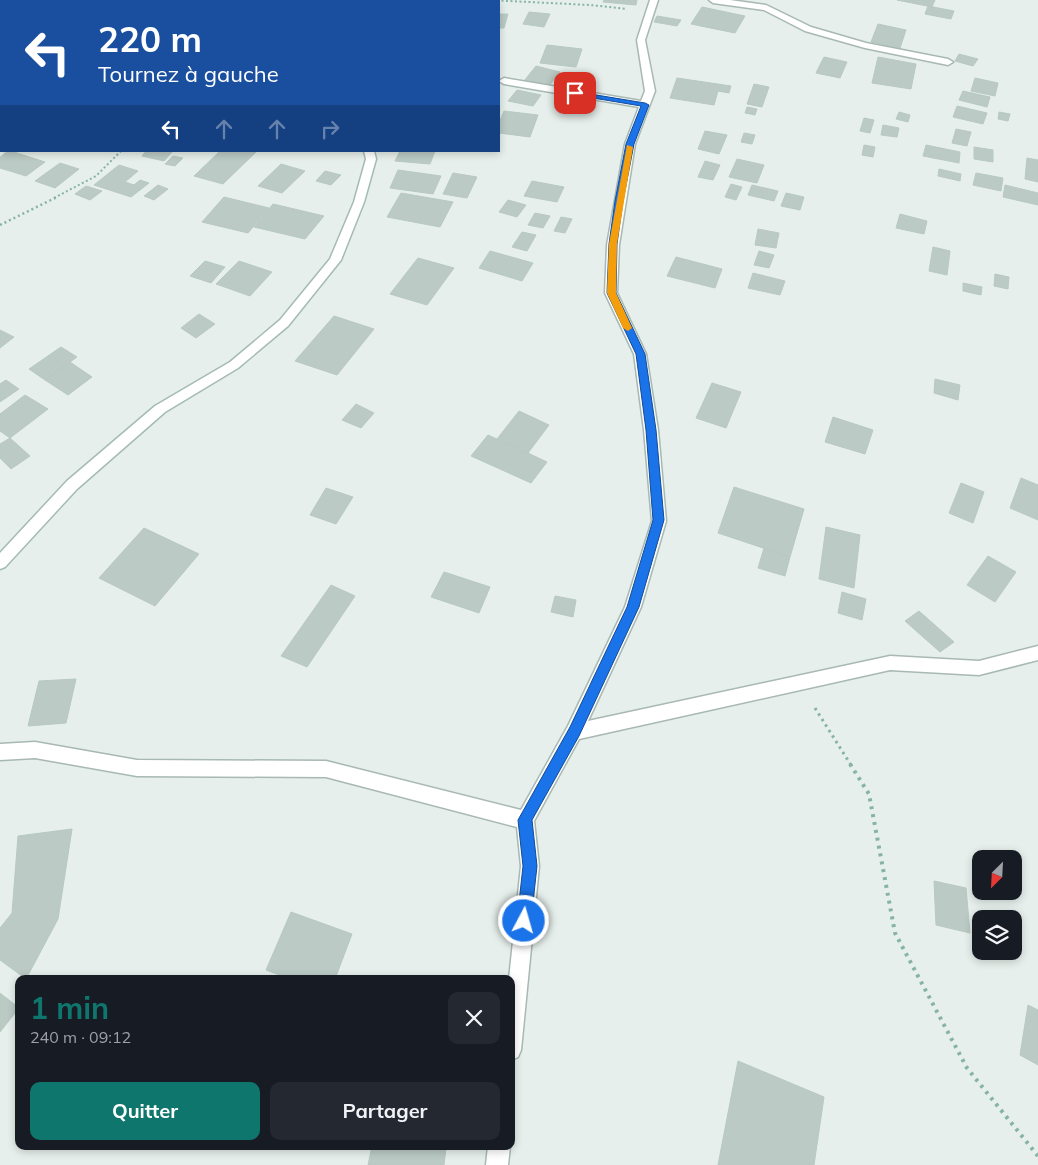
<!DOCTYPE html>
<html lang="fr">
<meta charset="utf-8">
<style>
body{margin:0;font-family:Mulish,sans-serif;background:#242831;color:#f1f3f6;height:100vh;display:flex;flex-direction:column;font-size:19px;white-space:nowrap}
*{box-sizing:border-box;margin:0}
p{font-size:16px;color:#9ea1a6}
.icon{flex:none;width:28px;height:28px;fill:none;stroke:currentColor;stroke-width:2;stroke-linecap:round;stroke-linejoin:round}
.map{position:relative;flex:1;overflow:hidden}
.sheet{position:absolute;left:15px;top:975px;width:500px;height:175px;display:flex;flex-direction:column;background:#171b24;border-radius:10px;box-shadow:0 2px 8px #0003}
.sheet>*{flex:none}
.top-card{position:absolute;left:0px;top:0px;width:500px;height:152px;box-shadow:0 2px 8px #0003;background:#1a4fa0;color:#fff;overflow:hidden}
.needle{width:32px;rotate:204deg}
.controls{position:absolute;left:972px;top:850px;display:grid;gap:10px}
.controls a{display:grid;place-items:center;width:50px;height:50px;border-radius:10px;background:#171b24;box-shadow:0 2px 8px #0003;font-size:25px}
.pin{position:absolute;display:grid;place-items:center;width:42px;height:42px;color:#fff;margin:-21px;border-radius:10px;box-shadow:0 2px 8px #0006}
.me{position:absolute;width:55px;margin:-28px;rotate:6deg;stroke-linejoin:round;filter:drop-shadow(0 0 4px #0008)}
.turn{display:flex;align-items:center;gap:18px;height:105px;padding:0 15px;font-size:22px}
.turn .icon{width:65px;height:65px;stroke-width:2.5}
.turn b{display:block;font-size:35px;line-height:42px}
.lanes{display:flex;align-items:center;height:48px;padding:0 15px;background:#0003;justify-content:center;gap:25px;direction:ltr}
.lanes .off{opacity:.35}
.round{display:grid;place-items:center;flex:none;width:52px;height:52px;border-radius:10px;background:#242831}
.headline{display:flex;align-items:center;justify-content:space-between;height:85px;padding:0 15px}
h1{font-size:30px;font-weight:700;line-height:38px;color:#0f766e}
.primary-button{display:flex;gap:10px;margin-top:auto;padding:10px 15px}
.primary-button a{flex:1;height:58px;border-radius:10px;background:#0f766e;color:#fff;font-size:20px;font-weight:700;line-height:58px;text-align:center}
.primary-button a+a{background:#242831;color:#f1f3f6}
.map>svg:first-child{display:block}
.building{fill:#bbcac4;stroke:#b8c9c2}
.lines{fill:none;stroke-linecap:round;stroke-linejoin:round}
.street-casing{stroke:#a8b8b2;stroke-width:3}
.secondary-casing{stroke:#a4bbb3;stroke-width:3}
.path-far3{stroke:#86b3a5;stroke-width:2;stroke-dasharray:2 2.5;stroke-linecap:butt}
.path-far2{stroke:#86b3a5;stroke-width:2.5;stroke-dasharray:2 3;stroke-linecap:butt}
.path-far1{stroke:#86b3a5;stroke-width:3;stroke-dasharray:2.5 4;stroke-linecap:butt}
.path{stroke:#86b3a5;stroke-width:4;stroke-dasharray:3 5;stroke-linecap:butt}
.street{fill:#fff;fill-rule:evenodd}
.secondary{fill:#fff;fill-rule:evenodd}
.route{fill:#1a73e8;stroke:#114b97}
.slow{fill:#f59e0b}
</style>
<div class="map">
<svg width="1038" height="1165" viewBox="0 0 1038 1165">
<rect width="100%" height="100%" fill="#e6efeb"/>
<path class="building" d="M604,0h33l-1,5 -33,-3z
M897,0h38l-3,7z
M928,6l26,5 -3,8 -26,-5z
M702,7l43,9 -10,17 -44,-9z
M529,12l21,2 -6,13 -21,-3z
M499,14h9l-4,14h-5z
M657,16l24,4 -4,6 -23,-4z
M878,24l28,6 -6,18 -29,-6z
M547,45l35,4 -6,18 -36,-4z
M959,54l19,5 -5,7 -18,-5z
M824,57l23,5 -7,16 -24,-5z
M878,57l38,7 -5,25 -39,-6z
M536,66l24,6 -12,15 -24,-6z
M677,78l54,8 -2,7 -11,-2 -4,14 -44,-7z
M975,78l23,5 -3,13 -24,-5z
M754,84l15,3 -7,20 -15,-3z
M517,90l24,5 -8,11 -25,-5z
M963,91l27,6 -3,10 -28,-7z
M957,106l30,7 -4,11 -30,-7z
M747,107l10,2 -2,6 -10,-2z
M504,111l34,4 -8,22 -31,-4v-10z
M899,112l11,3 -2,7 -12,-3z
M999,112l11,2 -2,7 -10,-2z
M864,118l10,2 -4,13 -10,-2z
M883,125l16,3 -2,9 -16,-2z
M956,129l15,3 -4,14 -15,-3z
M705,131l22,4 -8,19 -21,-5z
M744,133l11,2 -3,9 -11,-2z
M864,145l11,2 -2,10 -11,-2z
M926,145l34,7 -1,11 -36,-7z
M974,147l19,3v12l-19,-3z
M8,151h3l34,11 -19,14 -26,-8v-11z
M146,151h24l2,1 -8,9 -22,-5z
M220,151l36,1 -33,32 -29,-8z
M400,151h35l-5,13 -35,-3z
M173,156l10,2 -8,8 -10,-2z
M1027,158l11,2v22l-13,-3z
M737,159l27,6 -7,18 -28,-6z
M705,161l15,4 -7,15 -15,-3z
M60,163l19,6 -24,19 -20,-7z
M281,164l24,7 -23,22 -24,-7z
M119,165l19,6 -13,11 9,3 6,-5 9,3 -18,14 -37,-12z
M939,169l22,5 -1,7 -22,-5z
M398,170l43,6 -8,18 -43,-6z
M325,171l16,4 -10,10 -15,-4z
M453,173l24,4 -10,21 -24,-4z
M976,173l27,5 -2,13 -28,-6z
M532,181l32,6 -7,15 -33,-6z
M731,184l11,3 -6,13 -11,-3z
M158,185l10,4 -14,11 -10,-4z
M752,185l26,6 -4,10 -26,-6z
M1005,185l33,8v12l-35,-8z
M86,186l16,5 -12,9 -15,-6z
M401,193l52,9 -13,25 -53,-10z
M786,193l18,4 -4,13 -19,-4z
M224,197l45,11 -21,25 -46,-11z
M508,200l18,5 -9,12 -18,-5z
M273,204l51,12 -19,23 -51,-12z
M535,213l15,3 -7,12 -15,-3z
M900,214l27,7 -3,13 -28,-6z
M561,217l11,2 -7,14 -11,-2z
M758,229l21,4 -3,15 -21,-3z
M522,232l14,3 -9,16 -15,-4z
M933,247l17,4 -3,24 -18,-4z
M490,251l43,12 -11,18 -43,-13z
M759,251l15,4 -5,13 -15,-3z
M676,257l46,12 -7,19 -48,-12z
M418,258l36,10 -27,37 -37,-11z
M205,261l20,6 -14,16 -21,-7z
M239,261l33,11 -22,24 -34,-12z
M753,273l32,8 -5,14 -32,-7z
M995,274l14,3 -1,12 -14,-3z
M963,283l19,4 -1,8 -18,-4z
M199,314l16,10 -19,14 -15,-10z
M334,316l40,13 -37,46 -42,-14z
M0,330l14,7 -14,11z
M61,347l16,10 -32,23 -16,-11z
M70,362l22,15 -24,18 -23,-15z
M935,379l25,6 -2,15 -24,-7z
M6,380l13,9 -19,13v-18z
M712,383l29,9 -15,36 -30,-10z
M25,395l23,14 -38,29 -10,-7v-17z
M356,404l18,9 -13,15 -19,-8z
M519,411l30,14 -21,28 -31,-14z
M833,417l40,13 -8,24 -40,-12z
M488,435l40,18 19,9 -16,21 -60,-27z
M10,438l20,18 -19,13 -11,-11v-14z
M1021,478l17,7v35l-28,-12z
M961,483l23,9 -11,31 -24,-10z
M734,487l70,22 -14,48 -72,-24z
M326,488l27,9 -17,27 -26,-9z
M826,527l34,8 -6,53 -35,-9z
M144,528l55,26 -44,52 -56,-28z
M764,548l26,9 -5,19 -27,-8z
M988,556l28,16 -21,30 -28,-17z
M444,572l46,15 -11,26 -48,-16z
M331,585l24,11 -48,71 -26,-11z
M842,592l24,7 -4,21 -24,-7z
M555,596l21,4 -3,17 -22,-5z
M919,611l35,31 -14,10 -35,-31z
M76,679l-10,44 -38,3 11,-45z
M72,829l-14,90 -32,60 -26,-19v-32l12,-15 6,-77z
M934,881l32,7 4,45 -34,-8z
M291,912l61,22 -17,45h-45l-24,-9z
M0,993l19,15 -19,24z
M1028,1005l10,5v55l-18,-10z
M738,1061l86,36 -10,68h-96z
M372,1146h66l8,2 -2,17h-76z"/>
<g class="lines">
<defs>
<path id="street" d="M650,0h8l-13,40 10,51 -20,53 -16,101 -2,48 29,61 12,76 8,91 -25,86 -53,114 302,-65 89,5 59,-15v14l-59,15 -89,-5 -311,69 -45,82 5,45 -18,184 -3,7 -7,3v-81h-2l12,-113 -4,-39 -191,-50 -189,-1 -102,-18 -35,2v-16l35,-2 102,18 189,1 195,49 47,-84 57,-119 27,-86 -8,-91 -10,-76 -29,-61 2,-48 18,-101 14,-37 -135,-23 -5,-3 5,-3 137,23 4,-10 -8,-51z
M709,0h21l36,5 45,22 55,16 82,16 5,3 -5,3 -83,-17 -60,-17 -41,-21 -51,-7z
M488,1146h22l-2,19h-22z"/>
<path id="secondary" d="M315,0h9v1h-8z
M364,151h10l2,8 -12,43 -23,58 -53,66 -50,42 -73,44 -88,77 -72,78 -5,2v-16l67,-72 88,-75 75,-44 50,-42 50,-61 24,-57 12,-43z"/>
</defs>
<use href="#street" class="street-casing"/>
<use href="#secondary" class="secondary-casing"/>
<path class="path-far3" d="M488,0l102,5 37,4
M404,1l2,-1
M54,198l42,-22 25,-25"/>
<path class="path-far2" d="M0,225l57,-28"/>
<path class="path-far1" d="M815,708l36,57"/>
<path class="path" d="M850,764l19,30 26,139 72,135 71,88"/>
<use href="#street" class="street"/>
<use href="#secondary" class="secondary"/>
</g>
<path class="route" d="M572,91l73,12 4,2 -15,39 -11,57 -6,43 -1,49 29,61 11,76 8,90 -25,87 -60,129 -47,84 5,46 -6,55 -2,5 -5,2 -5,-2 -2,-5 6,-55 -5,-46 52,-93 57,-120 26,-87 -7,-90 -10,-76 -29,-61 2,-49 6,-43 11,-57 15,-38 -66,-11 -3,-1z"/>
<path class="slow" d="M627,145l6,2 -16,97 -1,49 16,35 -4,3 -5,-3 -16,-35 2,-49z"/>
</svg>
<div class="controls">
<a><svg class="needle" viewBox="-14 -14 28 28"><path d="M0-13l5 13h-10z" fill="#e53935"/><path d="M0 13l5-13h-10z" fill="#9ea1a6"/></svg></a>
<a><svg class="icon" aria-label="layers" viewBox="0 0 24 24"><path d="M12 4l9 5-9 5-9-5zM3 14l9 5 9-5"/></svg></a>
</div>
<div class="pin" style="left:575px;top:93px;background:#d93025"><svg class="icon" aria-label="arrive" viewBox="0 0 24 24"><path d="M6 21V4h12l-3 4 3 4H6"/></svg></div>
<svg class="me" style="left:524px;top:921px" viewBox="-20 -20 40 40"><circle r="17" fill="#1a73e8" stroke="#fff" stroke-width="3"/><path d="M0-11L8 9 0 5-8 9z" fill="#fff"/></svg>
<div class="top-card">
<div class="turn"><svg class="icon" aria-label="left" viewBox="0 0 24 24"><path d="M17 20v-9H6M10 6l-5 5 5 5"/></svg><div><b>220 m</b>Tournez à gauche</div></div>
<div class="lanes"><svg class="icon" aria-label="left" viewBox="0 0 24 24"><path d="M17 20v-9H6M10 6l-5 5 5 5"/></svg><svg class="icon off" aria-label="ahead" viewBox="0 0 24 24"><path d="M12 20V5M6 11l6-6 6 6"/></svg><svg class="icon off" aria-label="ahead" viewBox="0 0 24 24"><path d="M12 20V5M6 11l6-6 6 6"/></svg><svg class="icon off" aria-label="right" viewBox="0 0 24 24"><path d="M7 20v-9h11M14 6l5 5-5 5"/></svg></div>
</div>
<section class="sheet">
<div class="headline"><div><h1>1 min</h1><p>240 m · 09:12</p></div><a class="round"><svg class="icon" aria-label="close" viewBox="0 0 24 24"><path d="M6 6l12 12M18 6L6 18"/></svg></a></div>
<div class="primary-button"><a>Quitter</a><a>Partager</a></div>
</section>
</div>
